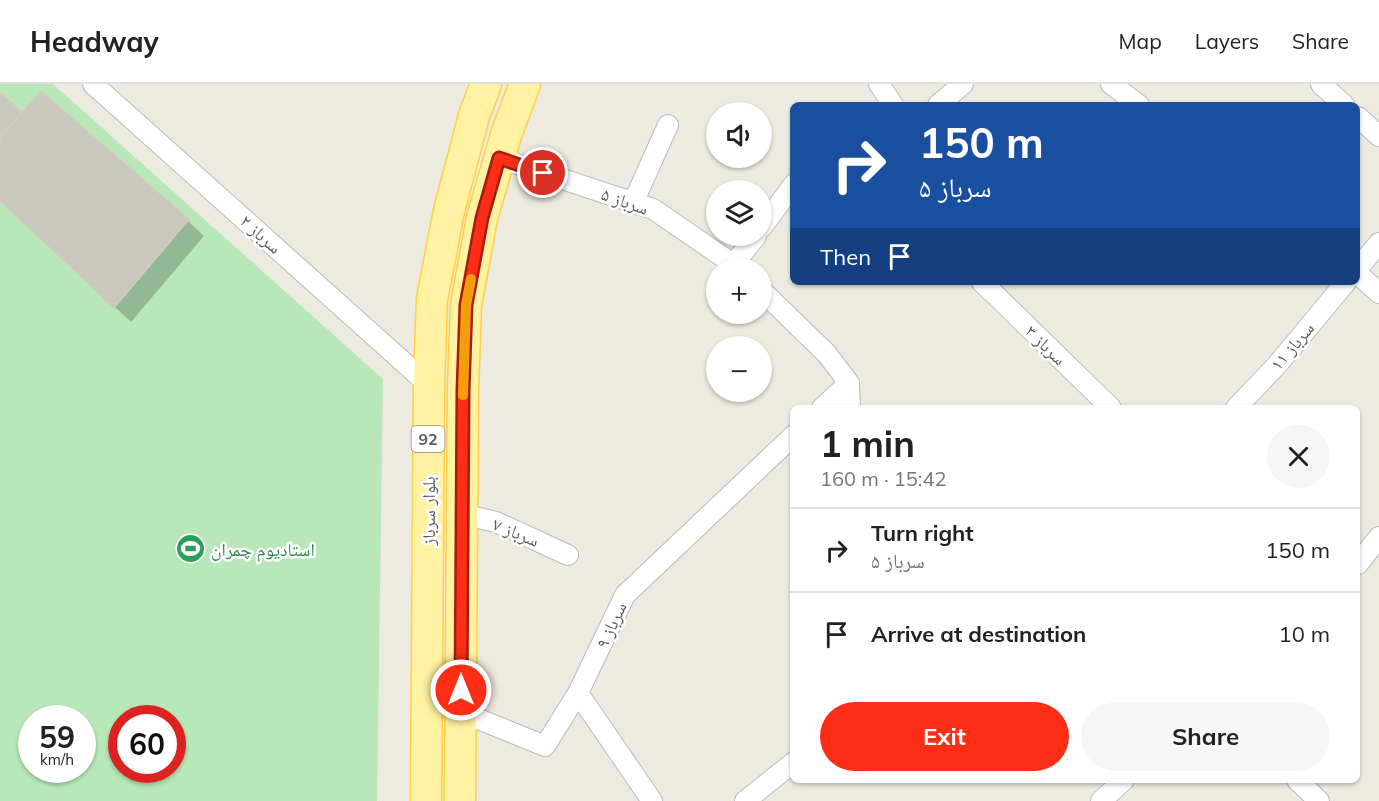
<!DOCTYPE html>
<meta charset="utf-8">
<style>
body{margin:0;font-family:Mulish,"Noto Naskh Arabic",sans-serif;background:#f6f6f6;color:#222;height:100vh;display:flex;flex-direction:column;font-size:22px;white-space:nowrap}
*{box-sizing:border-box;margin:0}
p{font-size:20px;color:#767676}
.icon{flex:none;width:33px;height:33px;fill:none;stroke:currentColor;stroke-width:2;stroke-linecap:round;stroke-linejoin:round}
.map{position:relative;flex:1;overflow:hidden}
.drawer{position:absolute;left:790px;top:321px;width:570px;height:378px;display:flex;flex-direction:column;background:#fff;border-radius:9px;box-shadow:0 2px 4px #0004}
.drawer>*{flex:none}
.banner{position:absolute;left:790px;top:18px;width:570px;height:183px;border-radius:9px;box-shadow:0 2px 4px #0004;background:#1a4fa0;color:#fff;overflow:hidden}
.fabs{position:absolute;left:706px;top:18px;display:grid;gap:12px}
.fabs a{display:grid;place-items:center;width:66px;height:66px;border-radius:50%;background:#fff;box-shadow:0 2px 4px #0004;font-size:30px}
.speed{position:absolute;left:18px;top:621px;display:flex;gap:12px;font-size:30px;font-weight:700;text-align:center}
.speed>*{display:grid;place-content:center;width:78px;height:78px;border-radius:50%;background:#fff;box-shadow:0 2px 4px #0004;line-height:1}
.speed small{font-size:15px;font-weight:400}
.speed .limit{border:9px solid #d22;background:#fff;color:#111}
.pin{position:absolute;display:grid;place-items:center;width:51px;height:51px;color:#fff;margin:-26px;border:3px solid #fff;border-radius:50%;box-shadow:0 2px 6px #0007}
.me{position:absolute;width:66px;margin:-33px;rotate:0deg;stroke-linejoin:round;filter:drop-shadow(0 0 4px #0008)}
.turn{display:flex;align-items:center;gap:21px;height:126px;padding:0 30px;font-size:27px}
.turn .icon{width:78px;height:78px;stroke-width:2.5}
.turn b{display:block;font-size:42px;line-height:51px}
.then{display:flex;align-items:center;height:57px;padding:0 30px;background:#0003;gap:12px;font-size:22px}
.round{display:grid;place-items:center;flex:none;width:63px;height:63px;border-radius:32px;background:#f6f6f6}
.overview{display:flex;align-items:center;justify-content:space-between;height:102px;padding:0 30px}
h1{font-size:36px;font-weight:700;line-height:45px}
.action{display:flex;gap:12px;margin-top:auto;padding:12px 30px}
.action a{flex:1;height:69px;border-radius:36px;background:#fc2e16;color:#fff;font-size:24px;font-weight:700;line-height:69px;text-align:center}
.action a+a{background:#f6f6f6;color:#222}
ul{padding:0;list-style:none}
li{display:flex;align-items:center;gap:18px;height:84px;padding:0 30px;border-top:2px solid #e0e0e0}
li div{flex:1}
li b{display:block;font-size:22px}
li em{font-style:normal}
header{display:flex;align-items:center;gap:36px;box-sizing:border-box;height:84px;padding:0 30px;background:#fff;border-bottom:2px solid #e0e0e0}
header strong{font-size:28px}
nav{display:flex;gap:33px;margin-inline-start:auto;font-size:21px}
.map>svg:first-child{display:block}
.green{fill:#b8e8b9;fill-rule:evenodd}
.shadow{fill:#0003}
.building{fill:#cac7be;stroke:#d2ccbd;stroke-width:1.5}
.lines{fill:none;stroke-linecap:round;stroke-linejoin:round}
.minor-casing{stroke:#b7bac0;stroke-width:22}
.primary-casing{stroke:#ffd046;stroke-width:33}
.minor{stroke:#fff;stroke-width:20}
.primary{stroke:#fff2a2;stroke-width:30}
.route-casing{stroke:#a41e0e;stroke-width:15}
.route{stroke:#fc2e16;stroke-width:10}
.slow{stroke:#f59e0b;stroke-width:10}
.labels{text-anchor:middle;dominant-baseline:central;stroke-width:5;stroke-linejoin:round;paint-order:stroke}
.shield{fill:#fff;stroke:#8a8d91;stroke-width:1.5}
.shield-label{font-size:16px;font-weight:bold;fill:#585c62}
.street-label{font-size:18px;fill:#585c62;stroke:#fff}
.leisure-label{font-size:18px;fill:#27864d;stroke:#fff;text-anchor:start}
</style>
<header>
<strong>Headway</strong>
<nav><a>Map</a><a>Layers</a><a>Share</a></nav>
</header>
<div class="map">
<svg width="1379" height="717" viewBox="0 0 1379 717">
<rect width="100%" height="100%" fill="#edeadf"/>
<path class="green" d="M0,0h53l330,295 -6,422h-377zM32,634h50v52h-50zM122,634h50v52h-50z"/>
<path class="shadow" d="M41,9l147,128 16,15 -73,86 -131,-122v-106l22,21z"/>
<path class="building" d="M41,7l148,128 -75,89 -114,-107v-63z
M0,8l22,20 -22,26z"/>
<g class="lines">
<defs>
<path id="minor" d="M93,0l336,301
M879,0l14,21
M1111,0l28,21
M1321,0l23,21
M938,21l25,-21
M1358,33l21,19
M499,74l154,51 86,59
M633,119l35,-78
M762,143l32,-43
M734,180l22,-28
M1358,184l21,-25
M1358,190l21,19
M982,198l129,126
M762,207l64,62 23,30 1,25
M822,324l27,-25
M1236,324l41,-43 69,-83
M462,430l34,8 72,33
M1358,480l21,-27
M578,609l74,108
M461,628l84,34 33,-53 47,-98 169,-160
M1297,696l22,21
M745,717l49,-39
M1101,717l23,-21"/>
<path id="primary" d="M426,717l3,-416 3,-86 17,-88 25,-95 12,-32
M460,717l3,-411 3,-85 16,-87 25,-86 18,-48"/>
</defs>
<use href="#minor" class="minor-casing"/>
<use href="#primary" class="primary-casing"/>
<use href="#minor" class="minor"/>
<use href="#primary" class="primary"/>
</g>
<g class="lines">
<defs>
<path id="route" d="M461,606l2,-300 3,-85 16,-87 17,-60 44,15"/>
</defs>
<use href="#route" class="route-casing"/>
<use href="#route" class="route"/>
<path class="slow" d="M463,311l3,-90 5,-26"/>
</g>
<defs>
<symbol id="stadium-disc" viewBox="-11 -11 22 22"><circle r="9.5" fill="#2e9e5b" stroke="#fff"/><path d="M0-5a6.5 5 0 1 0 0 10a6.5 5 0 1 0 0-10ZM-3.5-1.8h7v3.6h-7Z" fill="#fff"/></symbol>
</defs>
<g fill-rule="evenodd">
<use href="#stadium-disc" x="174" y="448" width="33" height="33"/>
</g>
<g class="labels">
<rect class="shield" x="411.5" y="342" width="33" height="26" rx="4.5"/>
<g class="shield-label">
<text x="428" y="355">92</text>
</g>
<g class="street-label">
<text transform="translate(625 117) rotate(19)">سرباز ۵</text>
<text transform="translate(261 150) rotate(42)">سرباز ۲</text>
<text transform="translate(1046 261) rotate(44)">سرباز ۳</text>
<text transform="translate(1292 262) rotate(-50)">سرباز ۱۱</text>
<text transform="translate(428 427) rotate(-90)">بلوار سرباز</text>
<text transform="translate(516 448) rotate(22)">سرباز ۷</text>
<text transform="translate(611 541) rotate(-65)">سرباز ۹</text>
</g>
<g class="leisure-label">
<text x="211" y="465">استادیوم چمران</text>
</g>
</g>
</svg>
<div class="fabs">
<a><svg class="icon" aria-label="sound" viewBox="0 0 24 24"><path d="M4 9h4l5-4v14l-5-4H4zM17 9q2 3 0 6"/></svg></a>
<a><svg class="icon" aria-label="layers" viewBox="0 0 24 24"><path d="M12 4l9 5-9 5-9-5zM3 14l9 5 9-5"/></svg></a>
<a>+</a>
<a>−</a>
</div>
<div class="speed"><div>59<small>km/h</small></div><div class="limit">60</div></div>
<div class="pin" style="left:543px;top:89px;background:#d93025"><svg class="icon" aria-label="arrive" viewBox="0 0 24 24"><path d="M6 21V4h12l-3 4 3 4H6"/></svg></div>
<svg class="me" style="left:461px;top:606px" viewBox="-20 -20 40 40"><circle r="17" fill="#fc2e16" stroke="#fff" stroke-width="3"/><path d="M0-11L8 9 0 5-8 9z" fill="#fff"/></svg>
<div class="banner">
<div class="turn"><svg class="icon" aria-label="right" viewBox="0 0 24 24"><path d="M7 20v-9h11M14 6l5 5-5 5"/></svg><div><b>150 m</b>سرباز ۵</div></div>
<div class="then">Then<svg class="icon" aria-label="arrive" viewBox="0 0 24 24"><path d="M6 21V4h12l-3 4 3 4H6"/></svg></div>
</div>
<section class="drawer">
<div class="overview"><div><h1>1 min</h1><p>160 m · 15:42</p></div><a class="round"><svg class="icon" aria-label="close" viewBox="0 0 24 24"><path d="M6 6l12 12M18 6L6 18"/></svg></a></div>
<ul>
<li><svg class="icon" aria-label="right" viewBox="0 0 24 24"><path d="M7 20v-9h11M14 6l5 5-5 5"/></svg><div><b>Turn right</b><p>سرباز ۵</p></div><em>150 m</em></li>
<li><svg class="icon" aria-label="arrive" viewBox="0 0 24 24"><path d="M6 21V4h12l-3 4 3 4H6"/></svg><div><b>Arrive at destination</b></div><em>10 m</em></li>
</ul>
<div class="action"><a>Exit</a><a>Share</a></div>
</section>
</div>
